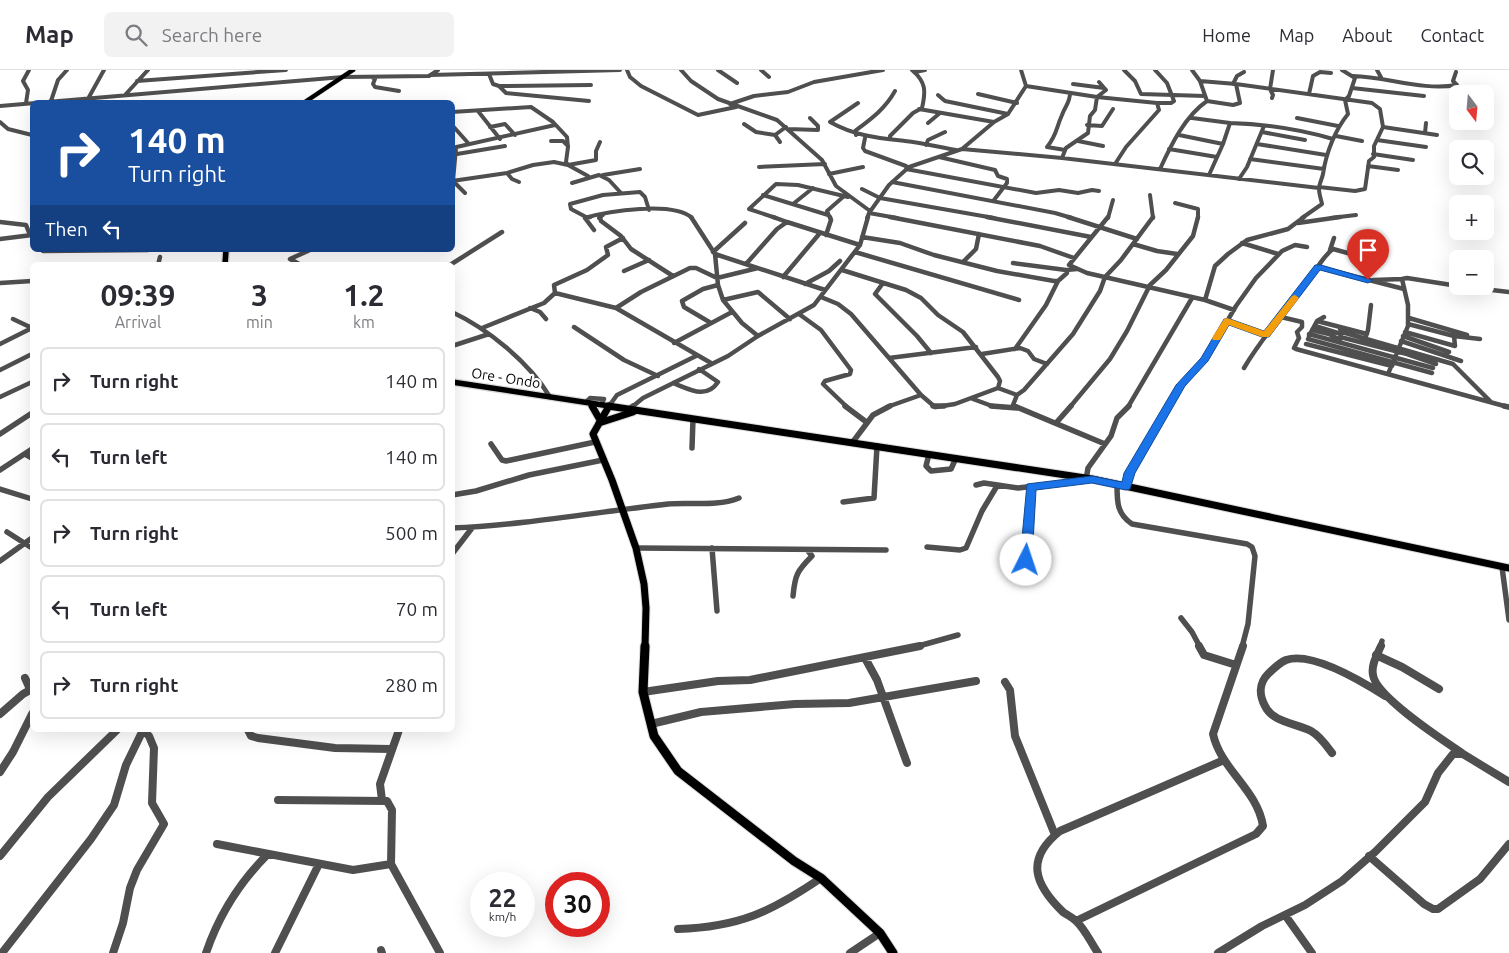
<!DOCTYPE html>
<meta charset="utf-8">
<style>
body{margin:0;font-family:Ubuntu,sans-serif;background:#f2f2f3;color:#2b2b33;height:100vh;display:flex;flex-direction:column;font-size:19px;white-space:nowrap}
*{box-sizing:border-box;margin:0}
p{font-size:16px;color:#7c7c81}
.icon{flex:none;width:28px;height:28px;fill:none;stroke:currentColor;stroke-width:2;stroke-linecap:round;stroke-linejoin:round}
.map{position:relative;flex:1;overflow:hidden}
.panel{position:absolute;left:30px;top:192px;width:425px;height:470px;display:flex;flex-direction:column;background:#fff;border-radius:8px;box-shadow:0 5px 20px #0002}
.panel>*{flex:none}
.banner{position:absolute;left:30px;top:30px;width:425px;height:152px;border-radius:8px;box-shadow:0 5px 20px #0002;background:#1a4fa0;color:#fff;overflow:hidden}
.needle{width:32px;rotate:164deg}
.controls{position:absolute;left:1449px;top:15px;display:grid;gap:10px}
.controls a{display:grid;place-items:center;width:45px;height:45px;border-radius:8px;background:#fff;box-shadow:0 5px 20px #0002;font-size:25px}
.speed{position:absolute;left:470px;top:802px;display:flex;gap:10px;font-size:25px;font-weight:700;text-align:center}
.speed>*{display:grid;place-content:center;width:65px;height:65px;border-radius:50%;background:#fff;box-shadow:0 5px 20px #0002;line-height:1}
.speed small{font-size:12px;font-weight:400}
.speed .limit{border:8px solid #d22;background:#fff;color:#111}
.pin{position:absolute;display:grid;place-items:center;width:42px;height:42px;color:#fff;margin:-51px -21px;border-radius:50% 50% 50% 0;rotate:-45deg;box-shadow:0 0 5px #0007}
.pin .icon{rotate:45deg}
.me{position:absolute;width:55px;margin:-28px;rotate:4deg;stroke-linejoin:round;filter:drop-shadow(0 0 4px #0008)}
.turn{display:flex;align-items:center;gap:18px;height:105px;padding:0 15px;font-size:22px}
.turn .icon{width:65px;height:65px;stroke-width:2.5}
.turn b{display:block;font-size:35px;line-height:42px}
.then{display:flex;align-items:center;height:48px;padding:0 15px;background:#0003;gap:10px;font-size:19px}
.eta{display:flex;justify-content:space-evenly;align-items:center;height:85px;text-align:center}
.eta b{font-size:30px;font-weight:600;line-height:35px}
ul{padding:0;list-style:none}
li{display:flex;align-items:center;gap:15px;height:68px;margin:0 10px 8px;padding:0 5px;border:2px solid #e1e1e2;border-radius:8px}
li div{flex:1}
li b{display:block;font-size:19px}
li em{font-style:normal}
header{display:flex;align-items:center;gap:30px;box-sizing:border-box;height:70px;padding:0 25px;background:#fff;border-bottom:1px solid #e1e1e2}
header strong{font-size:24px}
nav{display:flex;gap:28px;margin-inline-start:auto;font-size:18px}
.search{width:350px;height:45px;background:#f2f2f3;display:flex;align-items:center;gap:12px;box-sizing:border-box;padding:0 18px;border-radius:8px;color:#7c7c81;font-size:19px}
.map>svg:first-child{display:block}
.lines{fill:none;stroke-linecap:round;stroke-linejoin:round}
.major-far3-casing{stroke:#dbdbdb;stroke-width:5.5}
.major-far2-casing{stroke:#dbdbdb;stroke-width:8}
.major-far1-casing{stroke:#dbdbdb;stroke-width:9}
.major-casing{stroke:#dbdbdb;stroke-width:11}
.minor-far3{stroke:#4f4f4f;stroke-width:4}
.minor-far2{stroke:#4f4f4f;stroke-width:4.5}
.minor-far1{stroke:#4f4f4f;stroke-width:5.5}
.minor{stroke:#4f4f4f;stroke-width:8}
.major-far3{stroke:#000;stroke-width:4.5}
.major-far2{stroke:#000;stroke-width:5.5}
.major-far1{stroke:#000;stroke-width:7}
.major{stroke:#000;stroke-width:9}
.route{fill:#1a73e8;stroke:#114b97}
.slow{fill:#f59e0b}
.labels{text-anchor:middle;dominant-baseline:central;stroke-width:4.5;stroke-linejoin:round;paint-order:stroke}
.street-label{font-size:14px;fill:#000;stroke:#fff}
</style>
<header>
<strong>Map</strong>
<div class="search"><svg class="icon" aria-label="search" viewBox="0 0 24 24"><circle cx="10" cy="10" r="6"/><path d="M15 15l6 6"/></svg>Search here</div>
<nav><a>Home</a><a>Map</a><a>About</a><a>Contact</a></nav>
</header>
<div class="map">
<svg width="1509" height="883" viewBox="0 0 1509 883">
<rect width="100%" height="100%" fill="#fff"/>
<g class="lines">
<defs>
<path id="major-far3" d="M305,32l48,-32"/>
<path id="major-far2" d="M225,195l1,-15
M452,312l164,25"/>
<path id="major-far1" d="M592,336l8,14
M608,336l484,73 417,89
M609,336l-16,28 19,46 24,68 8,36 2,24 -1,39
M599,353l34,-11"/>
<path id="major" d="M645,576l-2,46 11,44 24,35 116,90 27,17 59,55 13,20"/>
</defs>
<use href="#major-far3" class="major-far3-casing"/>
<use href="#major-far2" class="major-far2-casing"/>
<use href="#major-far1" class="major-far1-casing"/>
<use href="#major" class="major-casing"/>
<path class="minor-far3" d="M627,0l3,7 11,9 57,29 38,-8
M681,0l10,11 27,18 59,21 45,40 14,26 34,25
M718,0l19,13
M761,0l8,7
M1124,0l11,11 6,13 64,2
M1155,0l12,13 7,18 -3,2h-14
M1377,0l5,9
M915,2l10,-2
M487,4h2l4,10 6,2 92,-1
M430,5l190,-5
M1353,6c35,1 69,15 104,9l-4,-4 3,-9
M344,7l85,-1 9,-6
M372,7l3,2 -2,5 2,3 24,4
M137,11l149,-11
M1200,11l36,3 136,19 8,6 3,18
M1073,14l31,4
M1233,14l4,-8 7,-4
M499,16l7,7 83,8
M1026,16l71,11 60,6 2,7 -33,37 -11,17
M1352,18l72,8
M978,24l39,9
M1309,24l4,-18 7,-4 11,1
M125,25l23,-25
M938,25l7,6 63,13
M89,27l15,-27
M1272,28l1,-3 -3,-6 3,-19
M51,31l7,-21 9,-10
M1207,31l26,4 7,-2 -4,-19
M26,33l2,-13 -5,-9 6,-11
M858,33l-28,19c25,14 48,16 75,19 17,2 34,6 51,9
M730,34l24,-8 34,-4 26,-10 69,-12
M0,36l343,-29
M919,39l75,13
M478,41l22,28
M452,42l79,-5 22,15 14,15 1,10 -2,15 2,3 28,-5v-9l4,-9
M1192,48l38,5
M1297,48l41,8
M0,52l8,7 24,6
M928,53l12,-10
M744,54l12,8 19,3
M452,55l17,19
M1087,55l15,1 11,-17
M490,57l15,-3 10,11
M788,59l30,1v-4l-8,-8
M1262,62l43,8
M1425,63l1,-10
M856,65l-1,-4c16,-12 30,-22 40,-40
M1179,65l44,9 7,-21c35,1 69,6 103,16
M1336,66l26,5
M865,68l-2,10 2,3 41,15
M890,69v-3l23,-23 9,-5c4,-17 4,-26 -10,-38
M1377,70l49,7
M551,71h12l5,5
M1078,71l25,5
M780,72l-5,-7 11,-8
M1257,74l69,11
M926,75l2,-5 17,-8
M1047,77c10,-12 9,-19 15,-32 3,-9 8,-12 8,-22
M1047,77l18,3
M452,78l103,-23
M456,78l-3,33 12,12
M962,79l100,9 257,30
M1169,79l48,8
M457,84l48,-8
M1373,84l40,6
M939,87l56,13 3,6 9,3v4l-13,17
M1062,88l4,-10 22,-15 2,-17 5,-6 2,-13 9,-7 -7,-8
M1250,89l74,10
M1368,96l30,4
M759,97l66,-3
M906,99l130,24 23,-3 19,3 14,-3 7,1
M1160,99c11,-24 25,-53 47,-68l-7,-20 -8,-11
M507,103l5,6 7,3
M829,104l34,-7
M603,105l37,-6
M1209,105l14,-31
M1239,109l8,-12 17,-41
M452,111l55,-8 26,-8 21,-3 14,3 20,11
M892,112l163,31 17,5
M572,113l27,-8 10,5 12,13
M1319,117l36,4 10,-2 4,-28 5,-4v-11l9,-19 54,8
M862,119l18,9 114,20
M763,125l65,20
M1150,125l3,23
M1175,133l23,6v9
M793,134l20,-16
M869,143l28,5
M586,147l-15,-8 -1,-5 33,-9 37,-3 5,5 4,13
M585,148c23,-7 88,-17 107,0
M599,148l4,-3
M776,148l-27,-9 27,-25 22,1 50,12
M830,148l-3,-7 16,-14
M867,148l2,-5 20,-28 20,-18 53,-18 32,-27 14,-8 18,-28 -5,-16
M1108,148l5,-18
M1302,148l20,-14c-1,-5 -3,-10 -3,-15 0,-5 3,-10 4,-15 3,-21 12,-44 25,-60l-3,-14 4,-4 6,-18 -13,-8
M1331,148l25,-3"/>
<path class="minor-far2" d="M590,147l-5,1 9,12
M600,147l1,4 20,15 10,13 42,27
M691,147l24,37 3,31 5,15 19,23 16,13
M773,147l14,5
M890,147l150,29 34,12
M987,147l104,20
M1068,147l69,22
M1108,147l-39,48 18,8 118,27 29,10
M0,152l26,3 4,10
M1298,153l42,-6
M826,165l5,-15 -1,-3
M862,167l38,6 34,12 63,16 57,10h4l9,-8 -1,-3 11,-1
M623,168l-17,9 2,8 -21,15 -33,15 1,8 61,15 95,55
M0,169l32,-4
M1242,173l36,11
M1133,174l24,7 20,3
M1330,180l4,-12
M43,181l105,-1
M713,182l32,-29
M855,182l164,48
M715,184l110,36
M963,192l13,-13 3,-15
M1013,193l53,7
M746,194l31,-35 10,-7 73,23
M158,195l2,-8
M301,195l-11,-6 20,-9
M450,195l52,-33
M1318,197l86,22
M842,200l64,20 15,8 17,17 25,17 35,45 2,4 -2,7
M624,201l25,-11
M783,207l37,-44
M1373,210l29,-1
M0,213l32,-2
M883,213l-8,11 42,42 14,17
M805,214l24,-13 11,-10
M1458,216l51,6
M821,227l17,7 13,10 70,81 14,12
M723,230l35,-8 32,27
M1205,230l10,-34 13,-12 19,-14 41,-11 16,-12
M530,238l10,4 6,7
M616,238l25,-16 49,-24h6l21,10 41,-10
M452,242c36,17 77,50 98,85
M799,244l22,16 30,40 -1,4 -25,7 -2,3 24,23
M1281,247l21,5v5l-5,5 2,6 -5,10 2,1 212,58
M1409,248l58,17
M13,249l19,9
M1227,251l39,14
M1317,251l50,13
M711,253l-27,-16 -2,-6 21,-12 15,-4
M1408,254l46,12 26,3
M1315,256l26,8
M574,257l50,33 34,16
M1339,257l3,5 111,32 38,38
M482,258l62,-25 11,-10
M1312,260l17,4 11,6
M1405,262l50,14 -1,-10
M1309,264l124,34
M1309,266l8,-15 7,-4
M1403,266l46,16 -6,3
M1340,267l67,17 29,10
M1308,269l124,34
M1401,271l60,20
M1364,272l4,-12 3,-25
M674,273l58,-31
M0,274l32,-16
M1306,274l86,22
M452,276l37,-12
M1015,279l31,-44 12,-24
M982,284l38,-6 8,3 6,8 13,5
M889,288l87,-11
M1244,298c18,-31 42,-57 63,-85 8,-11 15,-26 26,-34l18,5
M0,300l32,-16
M1388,304l20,-48v-21l-6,-26 5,-1 51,8
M673,313c16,6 33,17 45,-1l-19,-13
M0,327l32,-15
M973,329l19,7 11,1
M586,332l4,-4 14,1 -3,6
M609,336l8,-11 79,-39
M632,337l11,-9 85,-42 30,-20 56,-31 46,-60 8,-28
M887,337l34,-12
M936,337l19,-3 43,-16 19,7
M1017,337l-4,-2 4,-10 7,-5 49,-56 27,-43 5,-14 16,-17 32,-43
M1070,337l40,-48 17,-28 23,-46 16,-15 27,-34 5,-19
M1128,337l64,-109
M1168,337l13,-22 24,-26 31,-53 20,-28 26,-27 13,-6 12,2"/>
<path class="minor-far1" d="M845,336l20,15
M933,336h11
M991,336l26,2
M1014,336l91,38
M1504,336l5,1
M629,339l4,-3
M1056,353l15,-17
M0,364l32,-21
M852,373l21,-28 17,-9
M491,374l11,16 4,1 89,-19
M692,378l1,-29
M25,384l7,4
M929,384l-3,12 5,5 20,-2 5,-11
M0,400l32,-21
M1086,410l2,-12 23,-32 6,-18 12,-12
M976,415l8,-2 34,5 70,-8
M1117,415c0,17 0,29 15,39l115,20 5,3 3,9 -7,68 -6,23
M1126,416l4,-13 39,-67
M0,419l32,10
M452,425l24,-4 53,-16 74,-15
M843,432l31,-4 3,-52
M452,458c72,-3 144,-16 216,-24 24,-2 48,3 71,-6
M7,462l25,16
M927,477l33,3 6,-2 16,-37 15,-25
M636,478l250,2
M712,478l5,63
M452,484l20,-26
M1026,489l5,-72
M0,491l32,-23
M1502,497l7,53
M793,526c2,-21 4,-25 19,-40l-4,-5
M1181,548l11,14 8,15
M915,577l43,-12
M1380,577l2,-6"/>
<path class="minor" d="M1199,576l5,9 32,10
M1381,576c-4,9 -10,19 -8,29 3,22 70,65 89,78
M1376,585l26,12 37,22
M865,588l12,22 30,83
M25,608l5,11
M1005,612l5,8 5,46 40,99
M643,622l75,-11 32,-1 170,-34
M0,644l23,-20 9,-5
M651,654l50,-12 94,-8 54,-1 127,-22
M248,660l3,6 7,2 77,10 56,1
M1332,683c-6,-8 -12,-17 -21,-22 -15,-8 -38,-8 -46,-25 -6,-11 -6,-23 3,-32 5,-5 11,-11 18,-14 26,-9 77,22 99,36
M0,702l13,-20 19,-38
M278,730l109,1 5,9 -1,54 49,89
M382,730l-2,-16 19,-54
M217,774l136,26 38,-6
M0,786l48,-59 69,-67
M1369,786l55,48 9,5h5l42,-30 29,-35
M1285,845l27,38
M1076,851l180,-87 7,-8c-6,-37 -42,-56 -50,-92l30,-88
M678,859c61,-2 93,-17 143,-51
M381,880l1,3
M2,883l89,-114 23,-34 12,-40 17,-35
M113,883l10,-30 7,-35 7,-18 27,-46 -12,-21 2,-55 -5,-12 -6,-6
M206,883c13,-38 33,-70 61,-98
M275,883l44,-89
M850,883l30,-20
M1098,883c-7,-10 -13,-24 -22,-32 -4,-4 -9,-6 -13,-9 -29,-28 -38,-53 -3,-81l164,-71
M1218,883l44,-27 43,-21 37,-24 33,-29 50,-50 13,-29 15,-19h10l46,28"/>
<use href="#major-far3" class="major-far3"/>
<use href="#major-far2" class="major-far2"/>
<use href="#major-far1" class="major-far1"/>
<use href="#major" class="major"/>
</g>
<path class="route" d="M1315,195h6l52,15 -5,3 -48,-13 -51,67h-7l-33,-12 -21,36 -23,25 -50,87 -5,16 -4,1 -34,-7 -56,7 -4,70 -6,4 -4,-1 -2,-3 7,-76 65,-8 30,6 2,-9 52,-88 25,-27 23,-39h6l34,12z"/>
<path class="slow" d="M1295,225l4,3 -30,39h-7l-33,-12 -9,15h-7l-1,-2 12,-19 3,-1 37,13 28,-35z"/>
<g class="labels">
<g class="street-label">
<text transform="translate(506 308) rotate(9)">Ore - Ondo</text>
</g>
</g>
</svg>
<div class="controls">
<a><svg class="needle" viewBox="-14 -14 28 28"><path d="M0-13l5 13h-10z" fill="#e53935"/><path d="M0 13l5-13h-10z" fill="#7c7c81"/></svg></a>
<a><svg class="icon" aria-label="search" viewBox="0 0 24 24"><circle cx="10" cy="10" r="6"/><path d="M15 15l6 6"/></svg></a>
<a>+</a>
<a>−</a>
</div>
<div class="speed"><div>22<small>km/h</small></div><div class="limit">30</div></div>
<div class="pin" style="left:1368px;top:210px;background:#d93025"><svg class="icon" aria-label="arrive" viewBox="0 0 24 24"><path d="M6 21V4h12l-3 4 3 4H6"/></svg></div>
<svg class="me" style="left:1026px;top:490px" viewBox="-20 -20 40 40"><circle r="19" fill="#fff"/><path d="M0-13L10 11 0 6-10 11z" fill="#1a73e8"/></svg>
<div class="banner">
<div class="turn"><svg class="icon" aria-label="right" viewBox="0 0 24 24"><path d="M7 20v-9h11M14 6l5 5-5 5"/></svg><div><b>140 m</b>Turn right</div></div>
<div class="then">Then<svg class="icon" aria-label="left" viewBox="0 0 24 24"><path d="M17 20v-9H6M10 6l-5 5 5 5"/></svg></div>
</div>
<section class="panel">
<div class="eta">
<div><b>09:39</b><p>Arrival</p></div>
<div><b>3</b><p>min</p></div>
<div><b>1.2</b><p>km</p></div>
</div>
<ul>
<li><svg class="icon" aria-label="right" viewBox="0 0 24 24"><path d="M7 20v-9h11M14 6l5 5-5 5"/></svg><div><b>Turn right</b></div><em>140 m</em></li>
<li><svg class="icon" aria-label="left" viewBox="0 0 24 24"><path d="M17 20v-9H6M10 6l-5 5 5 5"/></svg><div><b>Turn left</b></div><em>140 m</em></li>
<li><svg class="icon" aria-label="right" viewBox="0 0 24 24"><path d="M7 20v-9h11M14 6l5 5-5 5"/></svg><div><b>Turn right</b></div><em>500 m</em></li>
<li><svg class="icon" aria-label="left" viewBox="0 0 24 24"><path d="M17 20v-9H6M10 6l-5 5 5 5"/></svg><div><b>Turn left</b></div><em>70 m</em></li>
<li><svg class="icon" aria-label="right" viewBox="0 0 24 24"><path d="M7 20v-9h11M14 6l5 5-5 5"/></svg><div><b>Turn right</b></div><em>280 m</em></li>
</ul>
</section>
</div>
